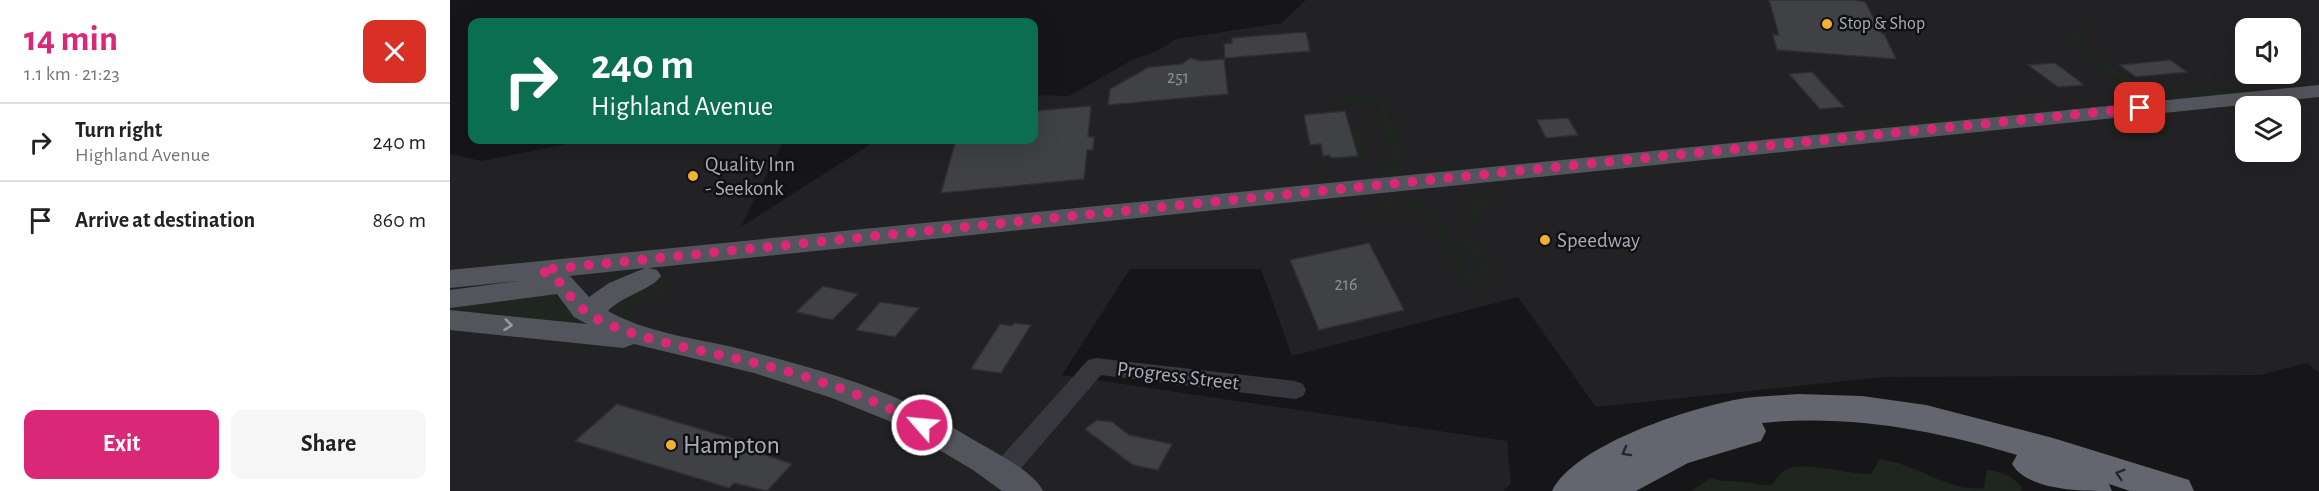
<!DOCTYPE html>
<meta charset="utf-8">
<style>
body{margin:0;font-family:"Alegreya Sans",sans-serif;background:#f6f6f6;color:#222;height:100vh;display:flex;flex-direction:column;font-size:22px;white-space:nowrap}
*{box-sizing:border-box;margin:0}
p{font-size:20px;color:#767676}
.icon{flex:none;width:33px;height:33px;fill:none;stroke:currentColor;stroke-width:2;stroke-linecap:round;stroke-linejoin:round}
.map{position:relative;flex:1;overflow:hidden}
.side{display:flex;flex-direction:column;background:#fff;width:450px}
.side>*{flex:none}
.banner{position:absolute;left:18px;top:18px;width:570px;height:126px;border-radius:12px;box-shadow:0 6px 24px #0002;background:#0b6e4f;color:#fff;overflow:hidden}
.fabs{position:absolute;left:1785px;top:18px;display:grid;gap:12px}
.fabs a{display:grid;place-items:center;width:66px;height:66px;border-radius:12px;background:#fff;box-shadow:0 6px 24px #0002;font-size:30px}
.pin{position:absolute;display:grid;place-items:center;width:51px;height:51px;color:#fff;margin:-26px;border-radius:12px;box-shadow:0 3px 9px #0006}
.me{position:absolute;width:66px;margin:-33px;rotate:297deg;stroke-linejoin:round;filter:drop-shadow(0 0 4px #0008)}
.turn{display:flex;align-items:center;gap:21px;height:126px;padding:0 24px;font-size:27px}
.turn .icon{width:78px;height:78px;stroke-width:2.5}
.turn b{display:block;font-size:42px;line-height:51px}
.round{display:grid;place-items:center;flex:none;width:63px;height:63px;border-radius:12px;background:#f6f6f6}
.headline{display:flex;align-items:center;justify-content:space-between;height:102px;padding:0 24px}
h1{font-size:36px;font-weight:600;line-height:45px;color:#db2777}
.button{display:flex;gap:12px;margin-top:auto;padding:12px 24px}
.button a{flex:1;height:69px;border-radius:12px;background:#db2777;color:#fff;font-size:24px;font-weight:600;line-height:69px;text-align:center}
.button a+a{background:#f6f6f6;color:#222}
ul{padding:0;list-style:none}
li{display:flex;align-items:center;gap:18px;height:78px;padding:0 24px;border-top:2px solid #e0e0e0}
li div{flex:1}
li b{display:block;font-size:22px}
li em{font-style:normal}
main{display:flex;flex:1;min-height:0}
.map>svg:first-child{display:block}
.built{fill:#222225;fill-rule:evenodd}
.green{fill:#1e261f}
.building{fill:#404145;stroke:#303034;stroke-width:1.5}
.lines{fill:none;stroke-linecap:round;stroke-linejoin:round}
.minor{fill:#37383d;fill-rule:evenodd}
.major{fill:#53555c;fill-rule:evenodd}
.highway{fill:#63666e;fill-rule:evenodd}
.oneway{stroke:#979ba6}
.oneway2{stroke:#26262a}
.route{stroke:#db2777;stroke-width:10;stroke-dasharray:0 18}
.poi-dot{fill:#f2b134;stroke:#111113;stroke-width:2}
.labels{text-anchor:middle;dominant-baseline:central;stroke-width:5;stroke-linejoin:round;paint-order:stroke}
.far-poi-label{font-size:18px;fill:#a8adb8;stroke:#111113;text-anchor:start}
.number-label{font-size:18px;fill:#8e929b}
.poi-label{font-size:21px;fill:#a8adb8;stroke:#111113;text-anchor:start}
.street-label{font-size:21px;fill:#a8adb8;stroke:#111113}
.near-poi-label{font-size:26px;fill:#a8adb8;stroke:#111113;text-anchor:start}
</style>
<main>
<section class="side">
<div class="headline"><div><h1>14 min</h1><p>1.1 km · 21:23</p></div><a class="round" style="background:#d93025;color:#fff"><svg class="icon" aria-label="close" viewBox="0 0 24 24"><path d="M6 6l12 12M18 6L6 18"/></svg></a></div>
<ul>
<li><svg class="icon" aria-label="right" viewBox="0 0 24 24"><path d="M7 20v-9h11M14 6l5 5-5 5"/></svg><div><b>Turn right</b><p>Highland Avenue</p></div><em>240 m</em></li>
<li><svg class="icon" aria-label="arrive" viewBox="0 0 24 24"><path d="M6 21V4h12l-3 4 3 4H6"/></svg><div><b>Arrive at destination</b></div><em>860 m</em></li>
</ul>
<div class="button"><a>Exit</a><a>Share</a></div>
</section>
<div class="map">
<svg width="1869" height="491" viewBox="0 0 1869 491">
<rect width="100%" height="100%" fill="#161618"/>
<path class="built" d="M856,0h1013v373l-12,-10 -47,12 -376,2 -288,30 -78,-110 -226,59 -31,-87h-131l-68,106 445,66 4,43 -8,7h-1053v-337l32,7 105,-21h197l-43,87 136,-87h157v-45l35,1 63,-36 25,-9 19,-12 106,-16zM1796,28h44v46h-44zM1796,106h44v46h-44z"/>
<path class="green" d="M1634,28l6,4 -10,2 6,5 -9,2 56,40 33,4 18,9 22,-2 -7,-5c11,-1 10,3 19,4 15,2 29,-8 43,1l-95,9c-29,-2 -73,-38 -93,-59l-4,-9z
M906,95l19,3 13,9 17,56 -4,11 -20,4 -1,-5 5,-1 -1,-6 11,-2 -13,-40h-11l-1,-7 10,-2 -5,-14 -18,1 -1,-2h-2v3h-6l-1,-2 -3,2 -3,-5 -56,4z
M1602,108l4,4 -265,26 -3,-4z
M910,131l6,21 -5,5 -44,6 6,-4 35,-4 -6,-23z
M1035,195l8,5 -12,12v8l-7,3 -10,-17 8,-9z
M965,202l11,3 13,21h2l36,59v8l-3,1 -50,-83 -17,3 -4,-7 -35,7 2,8 -6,-3v-5l7,-7z
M1014,236l7,1 25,40 -1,3h-9l-25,-40z
M219,281l2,2 -3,8 -18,1 -25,22 13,-1c-8,5 -19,6 -26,-2l1,-6 25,-18z
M106,293l11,16 20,15 -4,1 -124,-16 2,-3z
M1430,459c8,2 16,3 24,6 26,9 50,26 80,23l3,-18c16,2 26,6 36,19l-3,2h-329l20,-13c13,5 22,2 35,4 10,1 15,4 26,3 3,-4 7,-11 12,-14 13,-12 67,4 87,3z"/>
<path class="building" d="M1319,0h86l10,2 17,32h2l12,25 -119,-9 -4,-15h6z
M856,32l4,19 -85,7 -1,-14 8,-1v-5z
M740,58l11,3 23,-2 4,35 -120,11 2,-16 39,-22 33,-3z
M1720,60l17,12 -51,5 -16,-12z
M1604,63l9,6 21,16 -26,2 -30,-22z
M1362,72l32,35 -24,2 -31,-35z
M641,106l-3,31h6l-1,13h-6l-3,29 -143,14 15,-53h78v-29z
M895,111l13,45 -27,2 -1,-3 -7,1 -2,-12 -11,1 -6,-30z
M1118,118l10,17 -32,3 -9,-18z
M919,243l35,67 -85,20 -29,-70z
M373,286l35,8 -26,26 -36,-8z
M430,302l39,6 -24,29 -39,-7z
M564,323l17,2 -30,48 -30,-4 29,-45 12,2z
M167,404l150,45 -5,5 30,10 -25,27 -33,-8 -5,5 -154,-47z
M647,420l15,2 17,13 43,9 -14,26 -25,-5 -48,-36z"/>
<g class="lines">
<path class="minor" d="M646,358l199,23 8,3 3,6 -3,6 -8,3 -194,-24 -90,105 -9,3 -9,-3 -3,-7 3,-7 95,-106z"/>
<path class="major" d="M1869,85v12l-1670,171 8,2 4,6c-8,13 -39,20 -53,35 45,25 99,28 148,42 54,14 110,30 160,54 21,10 42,24 63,36 19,11 55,29 64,48h-41l-29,-21 -79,-47 -62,-25 -78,-25 -120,-29 -11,4 -173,-18v-20l137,14 -13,-7 -17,-23 -107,14v-18l68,-9 -68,7v-18zM195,268l-36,15 -20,14 -19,-21z"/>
<path class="highway" d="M1348,394l64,2 64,9 127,33 136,42 5,11h-64l-21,-7 3,7c-30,0 -84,0 -100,-27l5,-9c-83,-25 -168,-41 -255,-32l4,8 -5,10 -73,22 -52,28h-84c23,-46 133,-81 182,-91 21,-4 43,-4 64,-6z"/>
</g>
<defs><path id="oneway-chevron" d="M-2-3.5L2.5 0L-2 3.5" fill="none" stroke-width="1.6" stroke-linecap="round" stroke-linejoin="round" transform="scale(1.5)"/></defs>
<use class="oneway" href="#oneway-chevron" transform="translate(58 325) rotate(7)"/>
<g class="oneway2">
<use href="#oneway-chevron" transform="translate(1176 452) rotate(151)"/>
<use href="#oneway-chevron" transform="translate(1670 474) rotate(-163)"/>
</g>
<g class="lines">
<path class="route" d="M472,425c-52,-29 -113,-49 -171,-63 -45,-11 -92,-18 -136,-35 -14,-5 -28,-13 -39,-24 -15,-17 -12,-22 -36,-33l1600,-162"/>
</g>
<g class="poi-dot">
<circle cx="1377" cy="24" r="6"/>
<circle cx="243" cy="176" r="6"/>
<circle cx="1095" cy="240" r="6"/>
<circle cx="221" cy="445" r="6"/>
</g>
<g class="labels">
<g class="far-poi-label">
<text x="1389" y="24">Stop &amp; Shop</text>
</g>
<g class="number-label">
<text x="728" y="78">251</text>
<text x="896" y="285">216</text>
</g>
<g class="poi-label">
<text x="255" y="164">Quality Inn<tspan x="255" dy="24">- Seekonk</tspan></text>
<text x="1107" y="240">Speedway</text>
</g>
<g class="street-label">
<text transform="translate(728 376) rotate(7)">Progress Street</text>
</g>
<g class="near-poi-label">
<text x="233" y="445">Hampton</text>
</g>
</g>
</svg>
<div class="fabs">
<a><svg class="icon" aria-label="sound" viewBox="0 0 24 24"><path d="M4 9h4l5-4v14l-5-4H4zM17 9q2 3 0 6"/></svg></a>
<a><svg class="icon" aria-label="layers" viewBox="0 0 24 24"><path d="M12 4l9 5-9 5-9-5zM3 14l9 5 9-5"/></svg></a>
</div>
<div class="pin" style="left:1690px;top:108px;background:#d93025"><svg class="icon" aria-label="arrive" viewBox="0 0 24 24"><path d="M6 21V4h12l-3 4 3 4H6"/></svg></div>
<svg class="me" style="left:472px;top:425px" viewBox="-20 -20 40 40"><circle r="17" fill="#db2777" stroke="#fff" stroke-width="3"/><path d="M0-11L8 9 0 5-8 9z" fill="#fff"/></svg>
<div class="banner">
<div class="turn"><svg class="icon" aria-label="right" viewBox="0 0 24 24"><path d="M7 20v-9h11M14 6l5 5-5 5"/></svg><div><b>240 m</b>Highland Avenue</div></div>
</div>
</div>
</main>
